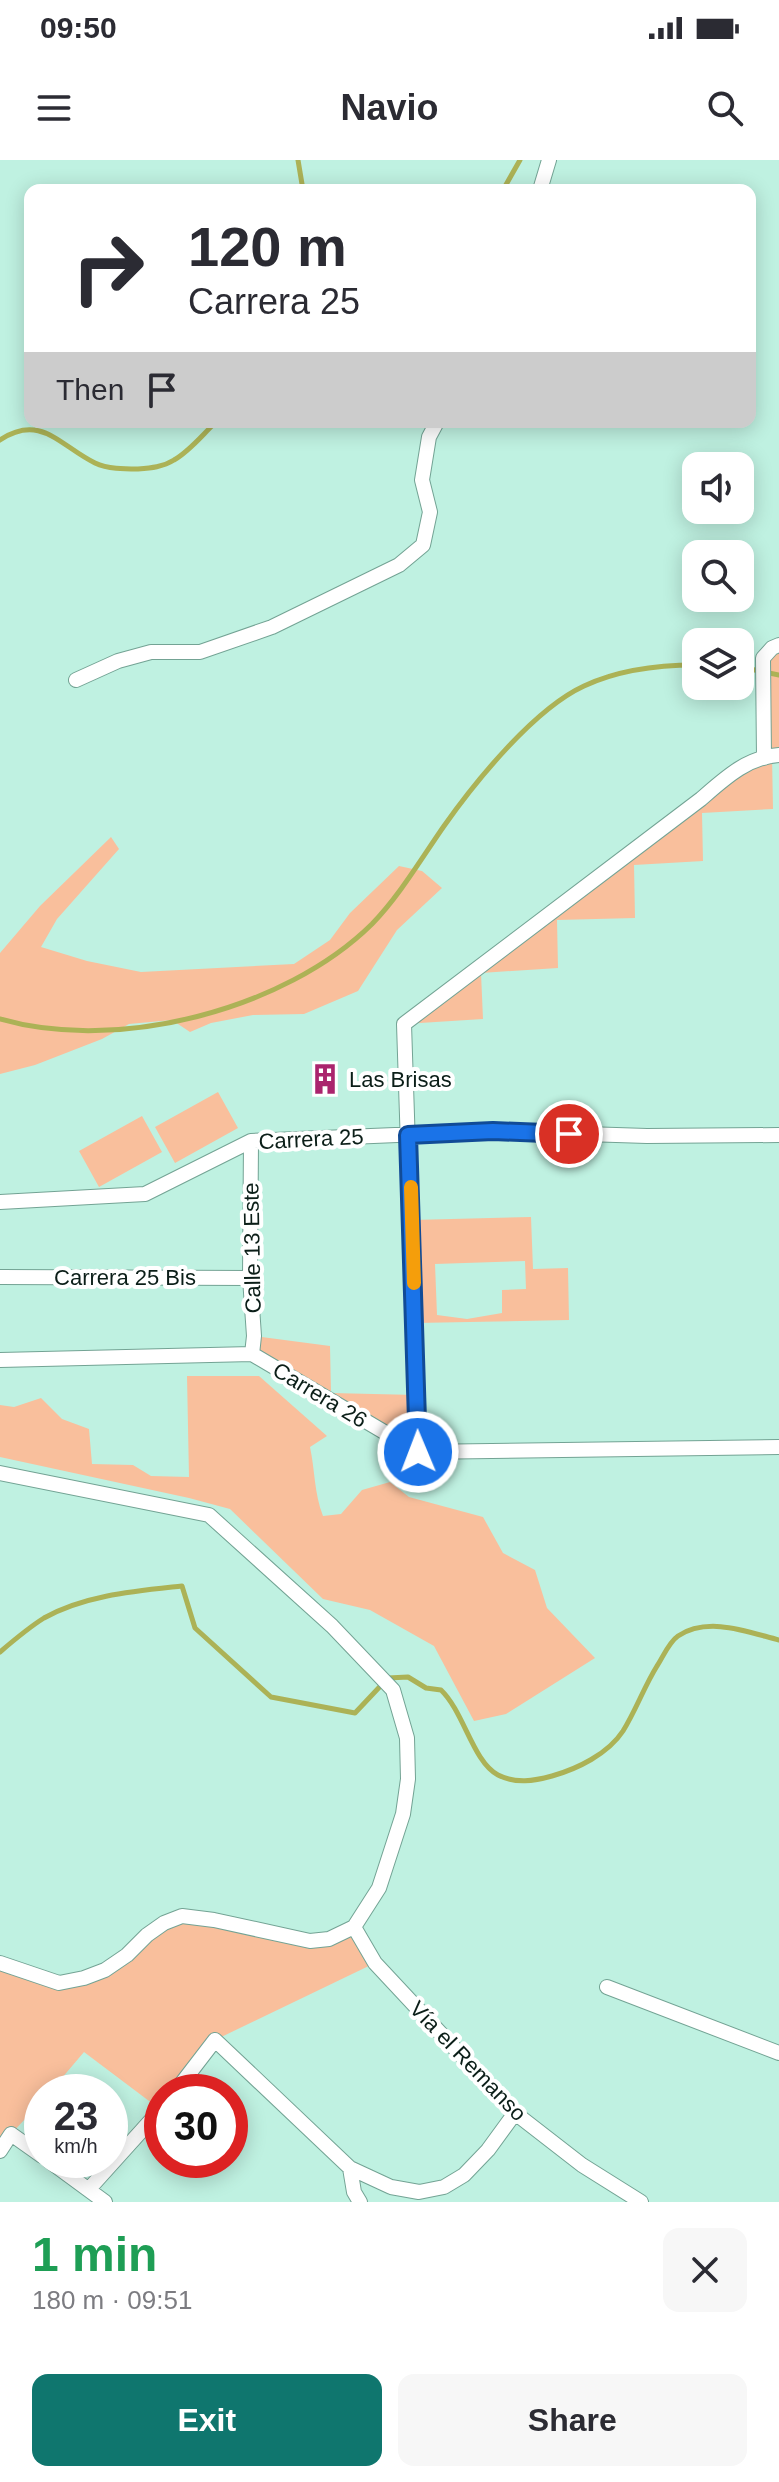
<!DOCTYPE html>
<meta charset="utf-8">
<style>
body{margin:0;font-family:Helvetica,sans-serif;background:#f7f7f7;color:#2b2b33;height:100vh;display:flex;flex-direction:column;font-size:30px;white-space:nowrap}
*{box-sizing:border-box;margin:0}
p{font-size:26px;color:#7c7c81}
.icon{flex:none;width:44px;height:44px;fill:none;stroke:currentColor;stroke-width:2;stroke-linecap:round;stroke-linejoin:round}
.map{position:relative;height:2042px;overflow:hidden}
.details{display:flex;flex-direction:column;background:#fff;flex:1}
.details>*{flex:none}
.banner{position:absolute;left:24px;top:24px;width:732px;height:244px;border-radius:16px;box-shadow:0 4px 20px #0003;background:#fff;color:#2b2b33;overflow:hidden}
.buttons{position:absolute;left:682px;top:292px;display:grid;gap:16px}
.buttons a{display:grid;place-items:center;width:72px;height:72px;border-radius:16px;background:#fff;box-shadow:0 4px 20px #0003;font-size:40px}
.speed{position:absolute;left:24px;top:1914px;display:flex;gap:16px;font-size:40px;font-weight:700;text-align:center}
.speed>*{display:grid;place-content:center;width:104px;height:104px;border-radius:50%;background:#fff;box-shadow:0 4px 20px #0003;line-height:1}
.speed small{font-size:20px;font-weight:400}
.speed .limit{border:12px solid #d22;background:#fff;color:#111}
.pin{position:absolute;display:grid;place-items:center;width:68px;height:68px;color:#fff;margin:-34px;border:4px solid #fff;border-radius:50%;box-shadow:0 2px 8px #0007}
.me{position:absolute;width:88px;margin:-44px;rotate:359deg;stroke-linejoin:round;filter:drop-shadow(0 0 6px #0008)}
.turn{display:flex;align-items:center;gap:28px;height:168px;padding:0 32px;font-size:36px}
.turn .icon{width:104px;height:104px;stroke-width:2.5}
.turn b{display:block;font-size:56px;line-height:68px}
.then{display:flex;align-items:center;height:76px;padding:0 32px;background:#0003;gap:16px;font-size:30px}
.round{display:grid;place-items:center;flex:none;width:84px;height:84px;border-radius:16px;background:#f7f7f7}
.summary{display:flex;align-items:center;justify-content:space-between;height:136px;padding:0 32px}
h1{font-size:48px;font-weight:700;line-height:60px;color:#1e9e55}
.cta{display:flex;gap:16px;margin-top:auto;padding:16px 32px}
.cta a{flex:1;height:92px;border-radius:16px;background:#0f766e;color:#fff;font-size:32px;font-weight:700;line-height:92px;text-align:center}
.cta a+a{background:#f7f7f7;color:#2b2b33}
.status{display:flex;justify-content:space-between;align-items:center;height:56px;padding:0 40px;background:#fff;direction:ltr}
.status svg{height:22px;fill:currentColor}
header{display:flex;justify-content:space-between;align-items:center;height:104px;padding:0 32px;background:#fff;font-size:36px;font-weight:700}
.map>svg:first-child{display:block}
.green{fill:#f9bf9c;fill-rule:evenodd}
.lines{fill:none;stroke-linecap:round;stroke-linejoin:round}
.stream{stroke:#acb256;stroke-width:5}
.minor-casing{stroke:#73a394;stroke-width:16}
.minor{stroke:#fff;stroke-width:14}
.route-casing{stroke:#114b97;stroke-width:20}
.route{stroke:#1a73e8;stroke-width:14}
.slow{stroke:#f59e0b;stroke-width:14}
.labels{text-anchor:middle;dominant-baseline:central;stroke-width:8;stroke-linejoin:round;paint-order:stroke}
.poi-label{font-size:22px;fill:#0b1e18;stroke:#fff;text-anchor:start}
.street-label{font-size:22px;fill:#0b1e18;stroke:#fff}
</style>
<div class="status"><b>09:50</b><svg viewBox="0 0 49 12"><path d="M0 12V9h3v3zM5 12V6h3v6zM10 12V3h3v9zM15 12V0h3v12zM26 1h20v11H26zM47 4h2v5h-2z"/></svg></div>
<header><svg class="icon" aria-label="menu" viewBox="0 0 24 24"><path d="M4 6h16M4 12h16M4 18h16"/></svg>Navio<svg class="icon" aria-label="search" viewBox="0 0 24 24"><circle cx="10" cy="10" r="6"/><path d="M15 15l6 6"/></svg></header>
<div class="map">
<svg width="779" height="2042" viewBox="0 0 779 2042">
<rect width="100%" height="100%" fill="#bff1e1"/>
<path class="green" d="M779,485v110l-7,1 1,53 -71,4 1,48 -69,4 1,53 -78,2 1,48 -77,5 2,46 -79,5 360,-266 -1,-100z
M111,677l8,12 -62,70 -16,28 46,14 54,11 153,-8 36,-24 20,-27 49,-47 23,5 20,17 -45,42 -39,61 -54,23 -51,1 -42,8 -21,9 -18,-12 -43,4 -27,15 -67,26 -35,9v-121l40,-47z
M218,932l20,36 -63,35 -20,-36z
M142,956l20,36 -63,35 -20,-36z
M531,1057l2,52 35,-1 1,52 -154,3 -3,-103zM525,1101l1,28 -24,1v23l-35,6 -30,-4 -2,-51z
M254,1176l76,10 1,47 85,2 2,57 -156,-91z
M187,1216h72l68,60 -17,11c5,23 4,46 13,69l18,-2 21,-24 28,-8 19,15 74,20 20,36 32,17 12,38 48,50 -89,56 -32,7 -40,-75 -64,-36 -47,-11 -93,-90 -41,-11 -189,-41v-52l14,2 27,-9 21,21 27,10 3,35 41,1 18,11 38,1z
M182,1756l128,25 44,-14 21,36 -160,77 -40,52h-13l-1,18 -77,-58 -34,40h-8v9l-31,33 -11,17v-188l59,20 25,-5z"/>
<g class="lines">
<path class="stream" d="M298,0l5,30
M503,30l17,-30
M0,280c41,-27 60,6 95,23 13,6 29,6 43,6 13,-1 25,-2 36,-9 16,-9 29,-26 42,-38
M740,507l39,8
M0,859c117,34 285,-9 372,-95 28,-29 49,-65 72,-98 31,-44 90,-117 140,-140 34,-16 75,-21 112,-21
M0,1492c14,-12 28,-24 44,-34 41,-23 92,-27 138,-32l13,42 76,69 84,16 33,-35 20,-1 18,11 15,2c23,22 32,72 57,85 18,9 36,6 54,1 25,-7 56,-22 71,-45 13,-21 21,-44 34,-65 6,-9 12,-24 21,-30 30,-20 70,-4 101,4"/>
<defs>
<path id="minor" d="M540,30l9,-30
M76,520l42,-19 33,-9h49l72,-25 127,-62 24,-20 7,-33 -8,-32 7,-43 8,-15
M764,598l-1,-100 9,-10 7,-3
M251,981l-1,137 4,58 -2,18
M0,1042l145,-8 106,-53 242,-10 154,5 132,-1
M0,1117l250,1
M0,1200l252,-6 166,98 361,-5
M418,1292l-14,-428 297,-225c23,-20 46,-42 78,-44
M0,1313l209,42 123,111 61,64 14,48 1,41 -5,35 -24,74 -25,39 -25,12 -19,2 -96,-21 -32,-4 -18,7 -17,12 -20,20 -22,15 -21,8 -25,5 -59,-20
M354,1767l21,36 140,150 67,52 59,37
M607,1827l172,66
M175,1932l40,-52 135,128 41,19 28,5 25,-5 20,-12 24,-25 27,-37
M0,1991l11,-17 31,22
M48,2000l57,42
M350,2008l4,24 6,10
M89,2029l73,-81"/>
</defs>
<use href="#minor" class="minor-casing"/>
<use href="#minor" class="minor"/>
</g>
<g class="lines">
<defs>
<path id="route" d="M418,1292l-10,-317 85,-4 76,3"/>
</defs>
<use href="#route" class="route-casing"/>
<use href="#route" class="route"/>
<path class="slow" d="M411,1027l3,96"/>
</g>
<defs>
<symbol id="building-bare" viewBox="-9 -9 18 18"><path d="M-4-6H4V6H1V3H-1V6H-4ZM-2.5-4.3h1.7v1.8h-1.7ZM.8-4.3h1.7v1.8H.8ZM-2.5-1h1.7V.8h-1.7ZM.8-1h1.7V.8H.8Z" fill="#aa246d" stroke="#fff" stroke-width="2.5" paint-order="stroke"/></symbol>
</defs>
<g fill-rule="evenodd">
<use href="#building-bare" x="303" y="897" width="44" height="44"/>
</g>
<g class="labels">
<g class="poi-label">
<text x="349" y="919">Las Brisas</text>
</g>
<g class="street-label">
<text transform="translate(311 979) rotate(-3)">Carrera 25</text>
<text transform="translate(252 1088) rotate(-91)">Calle 13 Este</text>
<text x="125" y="1117">Carrera 25 Bis</text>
<text transform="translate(320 1235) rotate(31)">Carrera 26</text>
<text transform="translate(468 1901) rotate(46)">Vía el Remanso</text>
</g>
</g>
</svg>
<div class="buttons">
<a><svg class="icon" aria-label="sound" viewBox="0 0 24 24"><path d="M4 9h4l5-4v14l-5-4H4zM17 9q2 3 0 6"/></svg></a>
<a><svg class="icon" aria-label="search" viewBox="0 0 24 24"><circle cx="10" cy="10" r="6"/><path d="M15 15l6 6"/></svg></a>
<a><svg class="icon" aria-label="layers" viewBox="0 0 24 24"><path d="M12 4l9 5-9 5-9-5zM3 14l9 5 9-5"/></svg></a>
</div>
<div class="speed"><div>23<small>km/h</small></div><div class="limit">30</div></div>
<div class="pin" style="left:569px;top:974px;background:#d93025"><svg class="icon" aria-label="arrive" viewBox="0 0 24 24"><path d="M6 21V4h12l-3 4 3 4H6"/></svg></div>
<svg class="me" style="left:418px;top:1292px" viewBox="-20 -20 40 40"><circle r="17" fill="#1a73e8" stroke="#fff" stroke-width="3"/><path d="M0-11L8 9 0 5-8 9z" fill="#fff"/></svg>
<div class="banner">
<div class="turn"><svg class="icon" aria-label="right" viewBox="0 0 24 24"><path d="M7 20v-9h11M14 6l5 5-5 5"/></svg><div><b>120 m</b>Carrera 25</div></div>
<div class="then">Then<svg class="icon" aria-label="arrive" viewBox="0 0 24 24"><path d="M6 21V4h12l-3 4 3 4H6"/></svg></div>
</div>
</div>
<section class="details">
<div class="summary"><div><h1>1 min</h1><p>180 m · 09:51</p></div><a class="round"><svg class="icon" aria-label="close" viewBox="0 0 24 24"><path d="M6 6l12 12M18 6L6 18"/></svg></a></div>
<div class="cta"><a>Exit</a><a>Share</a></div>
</section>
